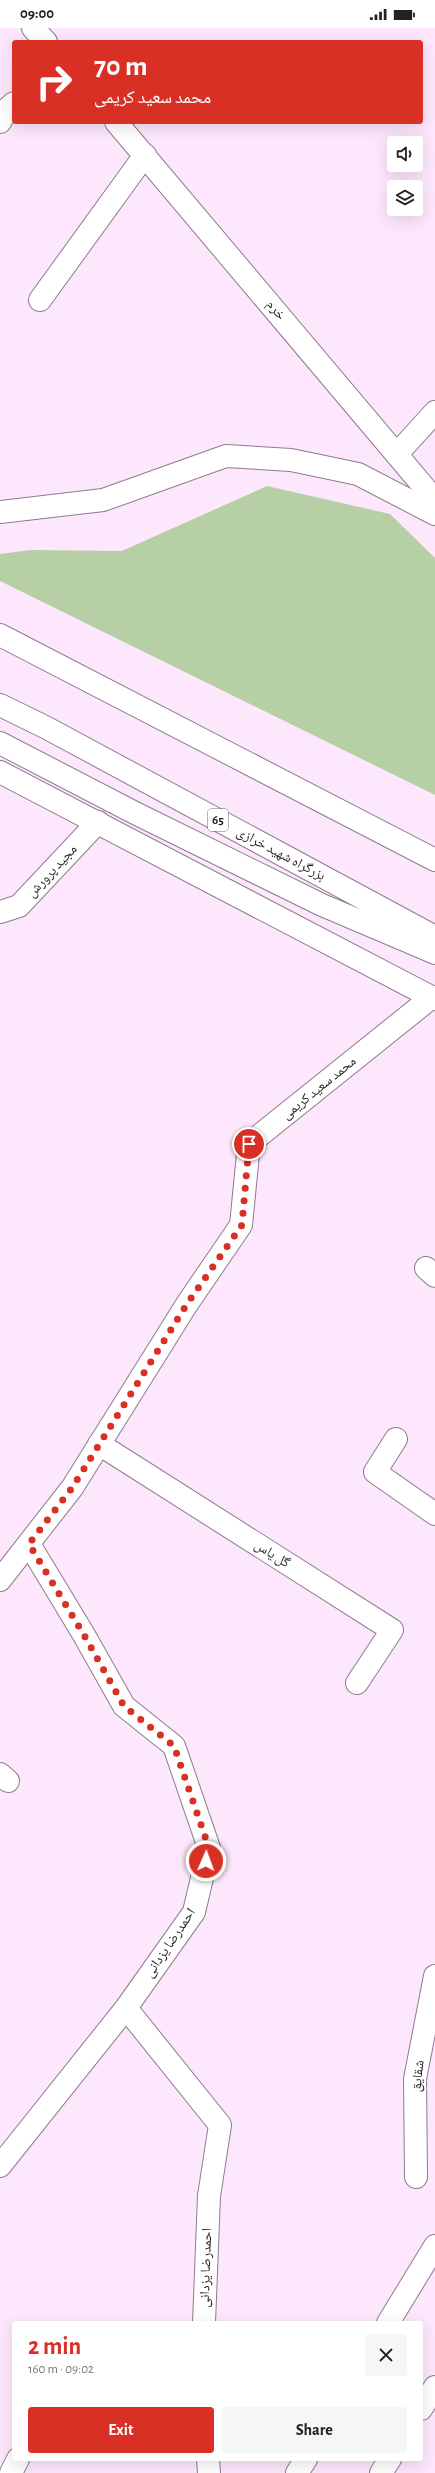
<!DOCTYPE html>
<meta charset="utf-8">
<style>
body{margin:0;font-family:"Alegreya Sans","Noto Naskh Arabic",sans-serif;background:#f6f6f6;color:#222;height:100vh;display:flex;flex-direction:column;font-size:15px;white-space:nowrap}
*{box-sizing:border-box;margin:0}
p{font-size:13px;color:#767676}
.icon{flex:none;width:22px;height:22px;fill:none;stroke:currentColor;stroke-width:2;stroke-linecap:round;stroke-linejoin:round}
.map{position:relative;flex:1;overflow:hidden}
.panel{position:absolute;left:12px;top:2293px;width:411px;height:140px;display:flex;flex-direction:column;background:#fff;border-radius:4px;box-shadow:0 4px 16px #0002}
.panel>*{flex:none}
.banner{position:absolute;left:12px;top:12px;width:411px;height:84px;border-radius:4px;box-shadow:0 4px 16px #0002;background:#d93025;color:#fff;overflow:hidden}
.controls{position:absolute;left:387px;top:108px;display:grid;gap:8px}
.controls a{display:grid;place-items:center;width:36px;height:36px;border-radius:4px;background:#fff;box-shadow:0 4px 16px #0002;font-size:20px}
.pin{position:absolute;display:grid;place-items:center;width:34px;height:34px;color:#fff;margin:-17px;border:2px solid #fff;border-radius:50%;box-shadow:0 1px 4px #0007}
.me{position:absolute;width:44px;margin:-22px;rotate:2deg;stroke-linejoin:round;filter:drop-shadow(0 0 3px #0008)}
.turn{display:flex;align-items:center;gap:14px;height:84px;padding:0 16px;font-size:18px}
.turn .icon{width:52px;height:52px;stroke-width:2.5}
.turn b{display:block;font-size:28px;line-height:34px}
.round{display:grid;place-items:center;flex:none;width:42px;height:42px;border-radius:4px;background:#f6f6f6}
.headline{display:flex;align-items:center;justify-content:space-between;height:68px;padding:0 16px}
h1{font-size:24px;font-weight:700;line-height:30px;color:#d93025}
.button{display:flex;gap:8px;margin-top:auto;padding:8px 16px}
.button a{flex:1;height:46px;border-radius:4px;background:#d93025;color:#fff;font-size:16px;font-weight:700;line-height:46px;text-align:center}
.button a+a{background:#f6f6f6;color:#222}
.status{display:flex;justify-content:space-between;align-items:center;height:28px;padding:0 20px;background:#fff;direction:ltr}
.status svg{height:11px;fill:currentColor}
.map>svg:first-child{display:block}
.green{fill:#b7cfa4}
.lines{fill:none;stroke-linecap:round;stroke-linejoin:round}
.minor-casing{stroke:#8e7b8d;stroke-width:24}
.major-casing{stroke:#8e7b8d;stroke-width:24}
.highway-casing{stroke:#8e7b8d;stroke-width:24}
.minor{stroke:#fff;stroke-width:22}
.major{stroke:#fff;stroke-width:22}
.highway{stroke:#fff;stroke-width:22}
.route{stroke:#d93025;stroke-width:7;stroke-dasharray:0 12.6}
.labels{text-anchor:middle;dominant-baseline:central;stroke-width:4;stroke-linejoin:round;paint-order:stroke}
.shield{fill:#fff;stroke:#6c666c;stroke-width:1}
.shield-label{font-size:13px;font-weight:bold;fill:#2d252d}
.street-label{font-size:14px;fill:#2d252d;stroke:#fff}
</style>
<div class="status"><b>09:00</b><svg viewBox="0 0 49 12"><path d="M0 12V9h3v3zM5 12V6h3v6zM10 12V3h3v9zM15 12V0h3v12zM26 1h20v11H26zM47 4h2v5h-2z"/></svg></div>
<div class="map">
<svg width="435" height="2445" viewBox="0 0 435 2445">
<rect width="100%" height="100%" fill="#fde7fc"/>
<path class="green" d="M267,458l123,28 45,44v237l-435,-214v-27l31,-4 91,1z"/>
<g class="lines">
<defs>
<path id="minor" d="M0,94l8,-14 6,-5
M40,272l105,-145
M397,426l38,-42
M0,884l19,-6 79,-84
M426,1240l9,8
M396,1411l-21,33 60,42
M99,1416l293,186 -35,53
M0,1552l72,-92 115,-184 54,-79 8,-81 183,-147
M0,1746l8,7
M126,1980l94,117 -11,71 -5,127
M0,2138l126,-158 68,-96 15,-64 -35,-102 -50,-40 -40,-71 -55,-91
M416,2149l-1,-98 20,-103
M208,2431l1,14
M11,2445l7,-14"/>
<path id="major" d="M33,0l13,14
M116,94l319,378
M0,744l435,227
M388,2295l47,-77
M421,2381l14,-22
M297,2445l9,-14
M381,2445l9,-14"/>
<path id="highway" d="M0,484l103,-12 123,-44 65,4 67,14 77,40
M0,607l435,225
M0,677l47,23 388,209
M0,715l135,70 187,92 113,48"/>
</defs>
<use href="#minor" class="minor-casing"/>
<use href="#major" class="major-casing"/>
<use href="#highway" class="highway-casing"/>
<use href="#minor" class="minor"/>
<use href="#major" class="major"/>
<use href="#highway" class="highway"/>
</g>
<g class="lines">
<path class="route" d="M206,1833l3,-13 -35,-102 -50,-40 -40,-71 -55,-91 43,-56 115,-184 55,-79 7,-81"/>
</g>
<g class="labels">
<rect class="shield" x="208" y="781" width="20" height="22" rx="3"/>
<g class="shield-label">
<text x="218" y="792">65</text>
</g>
<g class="street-label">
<text transform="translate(276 282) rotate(50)">خرم</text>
<text transform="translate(281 826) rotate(28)">بزرگراه شهید خرازی</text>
<text transform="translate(52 843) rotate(-47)">مجید پرورش</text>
<text transform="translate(319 1060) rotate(-39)">محمد سعید کریمی</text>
<text transform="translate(272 1526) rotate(32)">گل یاس</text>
<text transform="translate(170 1915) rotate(-56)">احمدرضا یزدانی</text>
<text transform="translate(418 2048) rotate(-84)">شقایق</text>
<text transform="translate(206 2240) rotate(-88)">احمدرضا یزدانی</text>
</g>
</g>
</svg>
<div class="controls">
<a><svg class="icon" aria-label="sound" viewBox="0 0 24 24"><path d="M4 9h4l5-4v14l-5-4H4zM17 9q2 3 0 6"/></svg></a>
<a><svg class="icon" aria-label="layers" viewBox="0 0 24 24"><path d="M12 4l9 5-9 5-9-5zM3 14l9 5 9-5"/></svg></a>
</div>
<div class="pin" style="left:249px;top:1116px;background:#d93025"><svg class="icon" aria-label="arrive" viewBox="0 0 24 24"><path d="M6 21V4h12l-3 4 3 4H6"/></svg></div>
<svg class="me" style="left:206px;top:1833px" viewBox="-20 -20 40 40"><circle r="17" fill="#d93025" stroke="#fff" stroke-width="3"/><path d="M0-11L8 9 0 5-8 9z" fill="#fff"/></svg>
<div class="banner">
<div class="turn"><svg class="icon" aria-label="right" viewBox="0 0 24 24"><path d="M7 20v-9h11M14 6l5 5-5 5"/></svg><div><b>70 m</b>محمد سعید کریمی</div></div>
</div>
<section class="panel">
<div class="headline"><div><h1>2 min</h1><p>160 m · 09:02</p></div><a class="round"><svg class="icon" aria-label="close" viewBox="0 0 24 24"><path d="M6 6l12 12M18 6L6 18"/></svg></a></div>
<div class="button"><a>Exit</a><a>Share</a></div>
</section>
</div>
